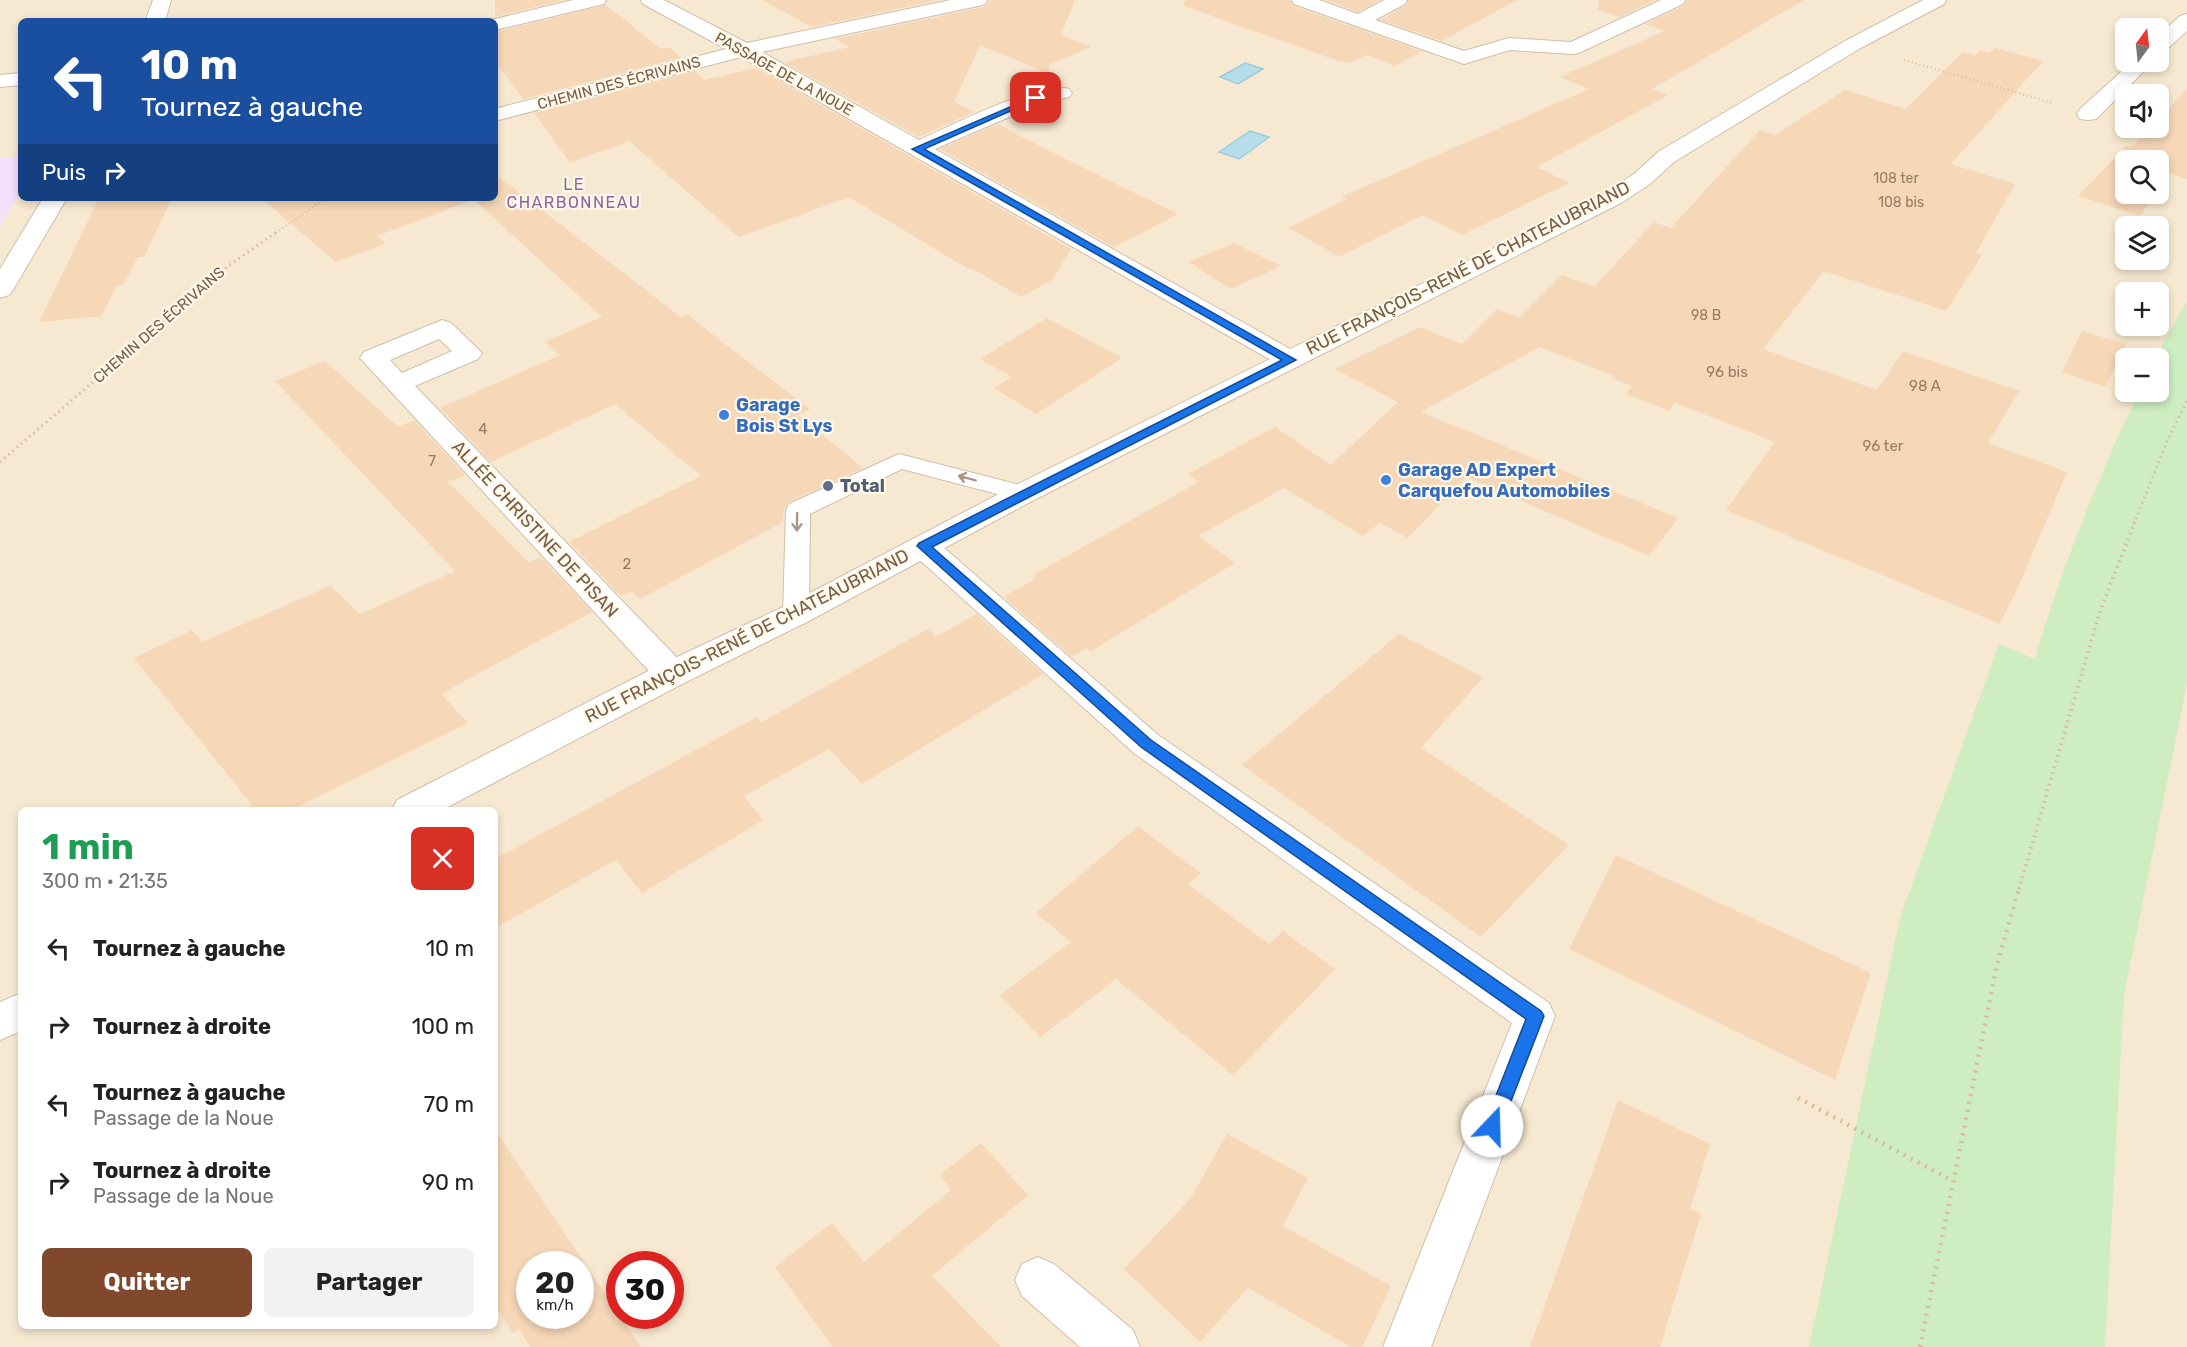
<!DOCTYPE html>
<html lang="fr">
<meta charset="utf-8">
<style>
body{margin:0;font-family:Rubik,sans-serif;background:#f2f2f2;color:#222;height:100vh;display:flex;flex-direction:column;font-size:22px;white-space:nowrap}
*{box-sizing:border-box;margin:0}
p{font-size:20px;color:#767676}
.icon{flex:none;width:33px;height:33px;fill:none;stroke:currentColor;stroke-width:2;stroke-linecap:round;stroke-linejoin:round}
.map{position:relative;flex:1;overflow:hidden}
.sheet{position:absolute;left:18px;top:807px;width:480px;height:522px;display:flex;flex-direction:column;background:#fff;border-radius:9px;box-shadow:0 3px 9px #0003}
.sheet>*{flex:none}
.top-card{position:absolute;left:18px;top:18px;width:480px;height:183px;border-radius:9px;box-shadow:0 3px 9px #0003;background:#1a4fa0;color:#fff;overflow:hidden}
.needle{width:39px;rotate:15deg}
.buttons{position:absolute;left:2115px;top:18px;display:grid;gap:12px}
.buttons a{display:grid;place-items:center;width:54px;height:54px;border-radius:9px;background:#fff;box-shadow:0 3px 9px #0003;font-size:30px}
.speed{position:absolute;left:516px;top:1251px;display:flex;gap:12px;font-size:30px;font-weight:700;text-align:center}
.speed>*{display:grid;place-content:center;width:78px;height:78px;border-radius:50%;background:#fff;box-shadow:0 3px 9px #0003;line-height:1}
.speed small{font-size:15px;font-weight:400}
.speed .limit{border:9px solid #d22;background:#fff;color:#111}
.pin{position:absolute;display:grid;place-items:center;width:51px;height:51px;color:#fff;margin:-26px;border-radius:12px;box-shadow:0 3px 9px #0006}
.me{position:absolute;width:66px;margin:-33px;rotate:21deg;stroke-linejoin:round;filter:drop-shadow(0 0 4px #0008)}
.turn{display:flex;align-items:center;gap:21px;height:126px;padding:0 24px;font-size:27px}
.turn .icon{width:78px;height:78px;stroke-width:2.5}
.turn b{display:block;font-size:42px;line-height:51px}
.then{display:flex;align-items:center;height:57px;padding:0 24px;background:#0003;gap:12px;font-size:22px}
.round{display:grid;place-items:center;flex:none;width:63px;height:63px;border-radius:9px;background:#f2f2f2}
.summary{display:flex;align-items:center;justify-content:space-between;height:102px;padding:0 24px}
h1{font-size:36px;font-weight:700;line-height:45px;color:#1e9e55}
.primary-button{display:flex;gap:12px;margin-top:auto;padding:12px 24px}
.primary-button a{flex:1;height:69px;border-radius:9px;background:#80492e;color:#fff;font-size:24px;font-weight:700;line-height:69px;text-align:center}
.primary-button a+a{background:#f2f2f2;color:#222}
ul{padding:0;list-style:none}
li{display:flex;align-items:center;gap:18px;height:78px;padding:0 24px}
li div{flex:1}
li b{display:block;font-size:22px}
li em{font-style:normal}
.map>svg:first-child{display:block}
.residential{fill:#f7e9d1;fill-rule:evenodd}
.education{fill:#f3e0fb}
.green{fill:#ceedc0}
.water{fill:#b5ddea;stroke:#9bccdc;stroke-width:1.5}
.building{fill:#f6d7b8;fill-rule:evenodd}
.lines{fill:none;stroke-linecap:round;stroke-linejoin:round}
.service-casing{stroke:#d1bea8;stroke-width:2}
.minor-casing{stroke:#d1bea8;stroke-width:2}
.tertiary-casing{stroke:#d1bea8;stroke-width:2}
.path-far3{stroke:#dbba9b;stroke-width:2;stroke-dasharray:1 3;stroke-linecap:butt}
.path-far2{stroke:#dbba9b;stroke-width:3;stroke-dasharray:1.5 4;stroke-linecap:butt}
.path-far1{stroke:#dbba9b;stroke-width:4;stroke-dasharray:1.5 4.5;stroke-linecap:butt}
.path{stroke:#dbba9b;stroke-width:4.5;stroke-dasharray:2 6;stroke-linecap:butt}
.service{fill:#fff;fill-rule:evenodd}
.minor{fill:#fff;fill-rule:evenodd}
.tertiary{fill:#fff;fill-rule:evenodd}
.oneway{stroke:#a89687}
.route{fill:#1a73e8;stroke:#114b97;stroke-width:1.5}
.shop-dot{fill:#3f7fe0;stroke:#fff9eb;stroke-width:2}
.service-dot{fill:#5c6f8a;stroke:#fff9eb;stroke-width:2}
.labels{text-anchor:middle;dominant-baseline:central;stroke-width:4.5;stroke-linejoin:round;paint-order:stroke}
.far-number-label{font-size:14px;fill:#987c62}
.far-street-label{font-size:15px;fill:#795d46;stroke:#fff9eb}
.number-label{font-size:15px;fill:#987c62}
.far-neighbourhood-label{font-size:16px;letter-spacing:1.5px;fill:#8f619d;stroke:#fff9eb}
.street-label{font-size:18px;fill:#795d46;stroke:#fff9eb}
.shop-label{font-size:18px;font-weight:bold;fill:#366cbe;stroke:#fff9eb;text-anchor:start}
.service-label{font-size:18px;font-weight:bold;fill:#4e5e75;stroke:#fff9eb;text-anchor:start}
</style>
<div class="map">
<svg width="2187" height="1347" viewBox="0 0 2187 1347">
<rect width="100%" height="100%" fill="#fef6e3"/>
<path class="residential" d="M0,0h2187v1347h-2187zM21,21h474v177h-474zM2126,28h32v34h-32zM2126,94h32v34h-32zM2126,160h32v34h-32zM2126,226h32v34h-32zM2126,292h32v34h-32zM2126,358h32v34h-32zM21,810h474v516h-474zM530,1264h50v52h-50zM620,1264h50v52h-50z"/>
<path class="education" d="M21,156v36l-21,34v-68z"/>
<path class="green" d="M2187,301v383l-63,311 -19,352h-296l91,-429 99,-274 36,15c26,-90 64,-184 104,-267h19v-34h-3z"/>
<path class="water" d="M1245,63l18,6 -25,15 -18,-7z
M1250,131l19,6 -30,22 -20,-7z"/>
<path class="building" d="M495,0h69l-69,17z
M762,0h178l-128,27z
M989,0h86l-14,35 30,12 -41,17 -3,9 -67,-28 -26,57 20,10 -55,25 -135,-75 66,-15 -15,-8 143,-31 8,-2z
M1185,0h105l3,6 129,45 -27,15 -29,-11 -15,8 -13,-2 -154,-55z
M1326,0h53l-21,12z
M1409,0h108l-75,41 -61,-21 25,-14z
M1599,0h57l-36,17 -22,-7z
M1687,0h117l-152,89 16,6 -131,72 32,16 -107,52 -39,-20 -84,42 -50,-29 58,-29 -6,-2 248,-108 -29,-12 105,-46 -20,-7 39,-18z
M606,5l55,44 8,-2 12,11 -158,41 -28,-38v-29z
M1995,48l48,13 -92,103 64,20 -39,69 6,2 -36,56 -122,-40 -61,78 114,41 26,-39 116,40 -31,52 79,29 -49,115 -18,37 -274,-114 49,-68 -100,-39 -6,8 -43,-17 6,-8 -20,-8 2,-2 -75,-29 -118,65 257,106 -29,38 -183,-79 -58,61 -28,-15 -17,13 -79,-48 -86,48 37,27 -144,88 -4,-3 -15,9 -68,-60 32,-19 -3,-3 166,-93 -11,-8 87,-47 56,38 67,-63 -63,-33 85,-42 42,17 35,-35 22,9 43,-43 32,12 60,-65 17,6 89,-98 15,5 70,-45 61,19 57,-57 13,3 4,-5 10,3z
M756,68l315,181 -19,31 -31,17 -50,-29 -3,1 -119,-72 -110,40 -110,-96 -59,22 -36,-50 161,-42 9,9z
M2187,88v91l-18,-6 -11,15v-28h-32v34h29l-15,22 -62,-20 48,-50h7l13,-14 4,1 4,-5h4v-6z
M998,124l61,32 119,58 -64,33 -174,-98z
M495,174l187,144 4,-4 124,95 -12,6 65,53 -75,34 -4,8 -1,12 -143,77 -9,-8 -10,5 -52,-54 132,-66 -86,-72 -124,58 -51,-54 120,-53 -16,-13 58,-25 -130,-119h23z
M99,198h73l-28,59h-6l-15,28 -6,1 -16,30 -62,6z
M261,198h205l1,4 -90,34 9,7 -50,19z
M1234,243l47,23 -50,23 -42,-27z
M1047,318l75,40 -86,56 -42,-26 18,-11 -32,-18z
M2082,331l44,13 -21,43 -43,-15z
M325,361l73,66 16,-7 51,55 -17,7 81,81 11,-6 52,55 -151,82 27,29 -177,87h-35l-122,-152 58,-28 10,12 128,-56 30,28 95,-43 -180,-190z
M976,614l67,60 -181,110 -33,-35 -85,47 19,24 -121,73 -26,-33 -121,68v-69l262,-142 5,5 166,-93 8,8z
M1399,634l84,43 -62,71 148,97 -88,92 -239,-172z
M1138,826l63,47 -13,11 81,60 14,-13 52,38 -102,106 -117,-96 -76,58 -40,-42 71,-53 -35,-29z
M1616,855l255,118 -36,107 -266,-131z
M1618,1100l92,44 -20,65 11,5 -41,133h-130z
M495,1130l125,186 21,31h-111l-11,-18 -6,4 -18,-27zM530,1264h50v52h-50z
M1227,1134l81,44 -25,48 108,60 -29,61h-11l-103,-59 -48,54 -76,-73 66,-70z
M981,1143l47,52 -96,81 69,71h-168l-58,-80 57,-44 32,39 87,-72 -11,-15z"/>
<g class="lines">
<defs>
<path id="service" d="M899,454l133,34 4,5 -4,5 -8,3 -122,-32 -92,45 -1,100 -4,6 -9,3 -9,-3 -4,-6 3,-104 3,-6z"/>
<path id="minor" d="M153,0h18l-6,21h-20z
M573,0h33l-2,4 -109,26v-9h-8z
M641,0h23l83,43 204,-43h36l-2,4 -7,2 -216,46 157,88c32,-14 119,-59 150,-51l3,4 -3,4 -27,6 -107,46 364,205 4,6 -4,6 -9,2 -9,-2 -540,-309 -246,64v-12l231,-60 -83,-45z
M1292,0h27l39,14 26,-14h23l-2,4 -30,16 89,31 45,-13 62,4 90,-42h24l-2,4 -102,48 -7,2 -64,-4 -46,14 -170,-60z
M2187,14v17l-22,20 -7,2v-17l22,-20z
M2132,62h21l-57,57 -8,1 -8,-1 -3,-5 3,-5z
M21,73v12l-21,2v-12z
M43,198h24l-54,92 -4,5 -9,3v-29z
M442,320l9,3 31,30 -4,6 -63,27 269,279 5,9 -5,9 -12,3 -12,-3 -300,-325 4,-6zM439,339l13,12 -50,22 -12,-13z
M923,536l11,3 224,196 391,268 6,13 -124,331h-48l129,-324 -378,-270 -222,-200 -4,-7 4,-7z
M1038,1257l16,7 79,66 7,17h-60l-58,-51 -7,-16 7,-16z"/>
<path id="tertiary" d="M1923,0h23l-2,4 -85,45 -185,113 -24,22 -29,19 -587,297 -227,122 -123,61 -242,127h-50l5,-10 263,-135 125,-59 229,-120 591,-293 29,-19 24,-22 187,-111z
M21,993v38l-21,9v-38z"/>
</defs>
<use href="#service" class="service-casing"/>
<use href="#minor" class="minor-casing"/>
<use href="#tertiary" class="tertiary-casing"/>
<path class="path-far3" d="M1904,60l149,43
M276,233l50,-35"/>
<path class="path-far2" d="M0,462l228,-196 50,-35
M2134,524l33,-83 20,-40"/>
<path class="path-far1" d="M2019,889l81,-278 35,-89"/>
<path class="path" d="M1798,1098l155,83
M1920,1347l77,-382 22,-77"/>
<use href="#service" class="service"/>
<use href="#minor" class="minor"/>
<use href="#tertiary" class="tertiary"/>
</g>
<defs><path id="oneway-shaft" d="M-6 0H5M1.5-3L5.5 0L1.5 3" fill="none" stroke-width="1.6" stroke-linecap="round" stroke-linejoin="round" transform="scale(1.5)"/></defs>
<g class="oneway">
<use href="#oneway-shaft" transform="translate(967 478) rotate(-165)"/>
<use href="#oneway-shaft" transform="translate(797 522) rotate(91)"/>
</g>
<path class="route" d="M1033,97l7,1 -116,51 372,211 -364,187 219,193 390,271 3,5 -45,116 -7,2 -6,-2 -2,-6 42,-107 -385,-272 -224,-201 2,-3 363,-183 -370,-211z"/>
<g class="shop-dot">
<circle cx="724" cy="415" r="6"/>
<circle cx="1386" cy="480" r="6"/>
</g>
<circle class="service-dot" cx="828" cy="486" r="6"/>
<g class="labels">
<g class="far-number-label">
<text x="1896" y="178">108 ter</text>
<text x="1901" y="202">108 bis</text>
<text x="1706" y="315">98 B</text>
</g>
<g class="far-street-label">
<text transform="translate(784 74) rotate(29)">PASSAGE DE LA NOUE</text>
<text transform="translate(619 83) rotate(-15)">CHEMIN DES ÉCRIVAINS</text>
<text transform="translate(159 325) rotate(-41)">CHEMIN DES ÉCRIVAINS</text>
</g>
<g class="number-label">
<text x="1727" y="372">96 bis</text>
<text x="1925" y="386">98 A</text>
<text x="483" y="429">4</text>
<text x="1883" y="446">96 ter</text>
<text x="432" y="461">7</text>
<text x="627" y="564">2</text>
</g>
<g class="far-neighbourhood-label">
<text x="574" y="184">LE<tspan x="574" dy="18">CHARBONNEAU</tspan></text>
</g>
<g class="street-label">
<text transform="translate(1468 268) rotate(-27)">RUE FRANÇOIS-RENÉ DE CHATEAUBRIAND</text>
<text transform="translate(535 529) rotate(47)">ALLÉE CHRISTINE DE PISAN</text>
<text transform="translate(747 636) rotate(-27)">RUE FRANÇOIS-RENÉ DE CHATEAUBRIAND</text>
</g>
<g class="shop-label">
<text x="736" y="405">Garage<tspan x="736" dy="21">Bois St Lys</tspan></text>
<text x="1398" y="470">Garage AD Expert<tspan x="1398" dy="21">Carquefou Automobiles</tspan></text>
</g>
<g class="service-label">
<text x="840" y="486">Total</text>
</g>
</g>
</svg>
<div class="buttons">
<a><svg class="needle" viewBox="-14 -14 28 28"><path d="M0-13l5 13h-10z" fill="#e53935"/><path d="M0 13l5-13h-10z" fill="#767676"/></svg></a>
<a><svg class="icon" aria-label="sound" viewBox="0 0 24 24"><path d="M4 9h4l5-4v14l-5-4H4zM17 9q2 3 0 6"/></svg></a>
<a><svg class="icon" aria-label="search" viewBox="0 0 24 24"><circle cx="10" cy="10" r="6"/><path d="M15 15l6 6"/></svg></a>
<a><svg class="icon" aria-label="layers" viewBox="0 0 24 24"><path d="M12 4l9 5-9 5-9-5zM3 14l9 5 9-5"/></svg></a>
<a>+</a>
<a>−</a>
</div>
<div class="speed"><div>20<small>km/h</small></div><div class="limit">30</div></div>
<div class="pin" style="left:1036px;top:98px;background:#d93025"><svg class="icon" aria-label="arrive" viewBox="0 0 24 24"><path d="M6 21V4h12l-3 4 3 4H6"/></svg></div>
<svg class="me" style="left:1492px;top:1126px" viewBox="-20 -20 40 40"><circle r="19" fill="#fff"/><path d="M0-13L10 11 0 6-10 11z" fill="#1a73e8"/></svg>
<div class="top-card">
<div class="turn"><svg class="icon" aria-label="left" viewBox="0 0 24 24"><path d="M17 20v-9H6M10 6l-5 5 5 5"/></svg><div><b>10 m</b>Tournez à gauche</div></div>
<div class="then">Puis<svg class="icon" aria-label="right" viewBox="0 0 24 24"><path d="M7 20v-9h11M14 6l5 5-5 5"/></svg></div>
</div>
<section class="sheet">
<div class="summary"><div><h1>1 min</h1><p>300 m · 21:35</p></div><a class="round" style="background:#d93025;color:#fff"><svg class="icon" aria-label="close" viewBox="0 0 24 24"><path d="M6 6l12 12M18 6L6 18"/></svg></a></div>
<ul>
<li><svg class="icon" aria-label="left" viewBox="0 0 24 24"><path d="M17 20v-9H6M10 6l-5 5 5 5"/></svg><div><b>Tournez à gauche</b></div><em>10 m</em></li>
<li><svg class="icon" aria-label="right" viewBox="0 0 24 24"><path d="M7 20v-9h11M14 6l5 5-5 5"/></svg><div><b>Tournez à droite</b></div><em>100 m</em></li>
<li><svg class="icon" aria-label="left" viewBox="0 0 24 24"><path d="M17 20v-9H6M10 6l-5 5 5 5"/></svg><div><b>Tournez à gauche</b><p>Passage de la Noue</p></div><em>70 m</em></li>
<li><svg class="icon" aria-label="right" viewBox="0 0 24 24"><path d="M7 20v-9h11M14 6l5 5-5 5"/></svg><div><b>Tournez à droite</b><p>Passage de la Noue</p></div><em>90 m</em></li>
</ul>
<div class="primary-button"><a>Quitter</a><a>Partager</a></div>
</section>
</div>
